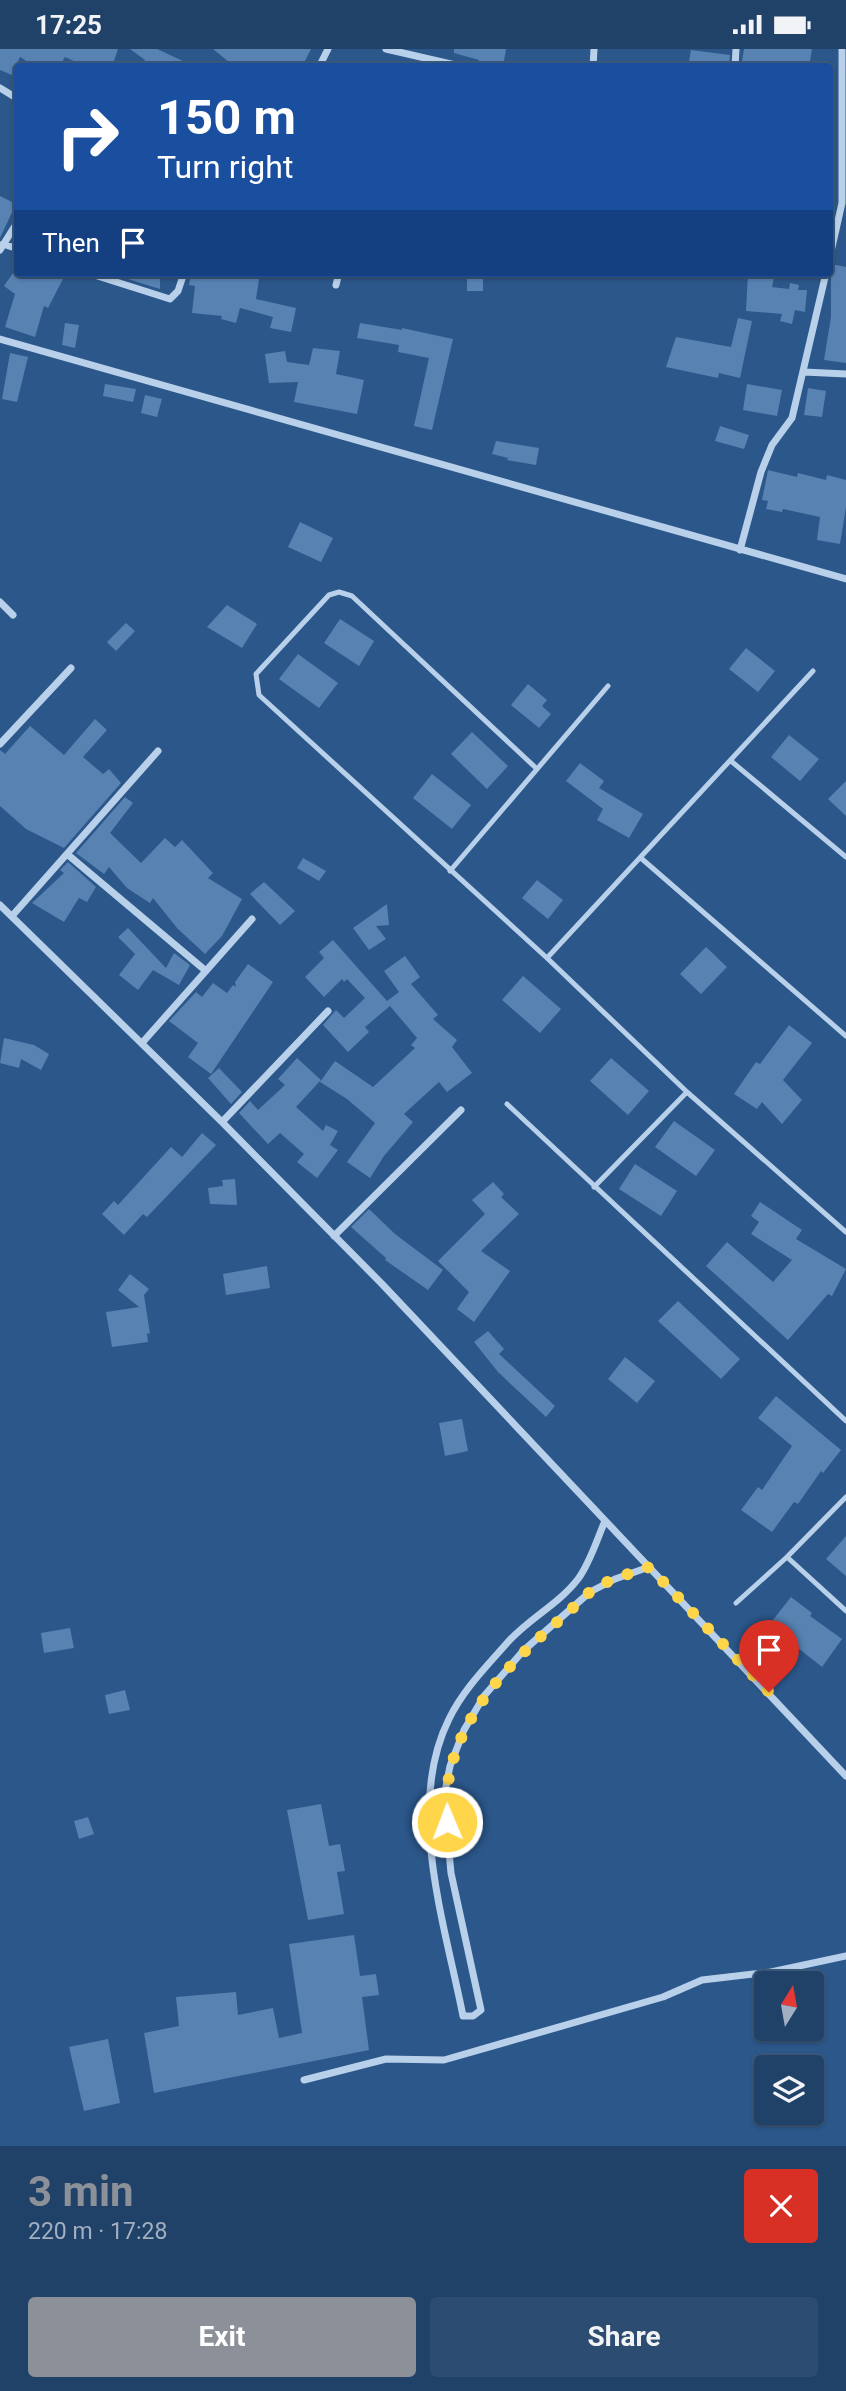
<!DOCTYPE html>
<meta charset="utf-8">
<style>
body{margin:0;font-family:Roboto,sans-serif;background:#2d4c71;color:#f1f3f6;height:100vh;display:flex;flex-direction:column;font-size:26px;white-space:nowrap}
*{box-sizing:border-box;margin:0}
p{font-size:23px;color:#a2afc0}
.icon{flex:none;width:38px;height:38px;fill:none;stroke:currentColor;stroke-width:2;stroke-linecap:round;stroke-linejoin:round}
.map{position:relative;height:2097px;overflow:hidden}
.details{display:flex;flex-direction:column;background:#204168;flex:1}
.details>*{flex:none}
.banner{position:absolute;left:14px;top:14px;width:819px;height:214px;border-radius:7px;box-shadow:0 2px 5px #0004,0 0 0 2px #3d5a7c;background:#1a4fa0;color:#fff;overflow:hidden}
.needle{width:46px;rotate:11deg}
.fabs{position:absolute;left:754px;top:1922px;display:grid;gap:14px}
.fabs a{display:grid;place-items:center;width:70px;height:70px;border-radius:7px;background:#204168;box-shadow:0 2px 5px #0004,0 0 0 2px #3d5a7c;font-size:35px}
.pin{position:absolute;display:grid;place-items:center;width:60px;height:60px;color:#fff;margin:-72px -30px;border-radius:50% 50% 50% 0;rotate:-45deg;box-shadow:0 0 7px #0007}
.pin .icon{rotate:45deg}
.me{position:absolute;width:77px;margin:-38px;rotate:359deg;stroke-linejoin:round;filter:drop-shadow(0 0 5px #0008)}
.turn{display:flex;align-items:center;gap:24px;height:147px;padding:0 28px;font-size:32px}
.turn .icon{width:91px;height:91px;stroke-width:2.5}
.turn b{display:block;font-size:49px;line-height:60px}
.then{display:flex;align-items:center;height:66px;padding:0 28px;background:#0003;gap:14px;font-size:26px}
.round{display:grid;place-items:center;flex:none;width:74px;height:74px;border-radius:7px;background:#2d4c71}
.overview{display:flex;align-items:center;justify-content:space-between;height:119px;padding:0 28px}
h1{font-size:42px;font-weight:700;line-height:52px;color:#8c9099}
.action{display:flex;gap:14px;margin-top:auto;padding:14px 28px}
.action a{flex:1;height:80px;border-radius:7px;background:#8c9099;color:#fff;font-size:28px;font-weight:700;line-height:80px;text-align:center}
.action a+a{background:#2d4c71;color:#f1f3f6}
.status{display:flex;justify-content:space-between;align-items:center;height:49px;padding:0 35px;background:#204168;direction:ltr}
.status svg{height:19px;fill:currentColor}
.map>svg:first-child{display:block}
.building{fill:#5782b2}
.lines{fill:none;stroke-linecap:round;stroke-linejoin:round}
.lane{stroke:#b8d0e9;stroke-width:5}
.street{stroke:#b8d0e9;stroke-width:7}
.route{stroke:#ffd54a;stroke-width:12;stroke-dasharray:0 21.6}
</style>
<div class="status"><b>17:25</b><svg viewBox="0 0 49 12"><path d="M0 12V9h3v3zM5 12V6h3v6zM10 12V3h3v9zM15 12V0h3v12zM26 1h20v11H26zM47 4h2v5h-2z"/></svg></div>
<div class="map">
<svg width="846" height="2097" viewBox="0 0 846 2097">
<rect width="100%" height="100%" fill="#2b578a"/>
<path class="building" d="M0,0h118l-6,18h-25l-22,-10 -6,10h-23l-16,-10 -8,18 -12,-5z
M130,0h27l39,18h-55l4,-7z
M213,0h98l-9,18h-67z
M454,0h52l-3,18 -25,-5 1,-2 -25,-7z
M744,0h68l-3,18h-68z
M691,1l39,5 -1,12h-41z
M0,147l16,8 -16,34z
M831,215l15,3v96l-22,-3 7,-43z
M13,224h53l-18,35 -4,-2 -9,31 -30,-10 10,-33 -11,-8z
M115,224l45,2v14l-45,-14z
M191,224h69l-4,26 40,9 -5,24 -21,-4 3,-11 -33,-9 -4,15 -15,-4 1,-3 -30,-3 3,-27 -6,-1z
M467,224h16v18h-16z
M748,224h27l-3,14 17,2 1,-6 9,2 -1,5h9l-2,22 -10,-2 -3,14 -12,-3 2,-7 -36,-3z
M738,269l14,3 -12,57 -21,-5 -1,5 -52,-11 10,-30 55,10z
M65,274l14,2 -4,23 -13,-3z
M360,274l42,7v-2l51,11 -21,91 -18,-4 15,-68 -31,-6 1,-7 -42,-7z
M313,299l27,3 -4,23 28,6 -7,34 -63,-12 4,-20 -29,1 -4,-29 20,-3 2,11 22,3z
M10,304l18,4 -11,45 -15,-3z
M105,335l31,5 -3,13 -30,-6z
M747,335l35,6 -5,26 -34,-6z
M808,339l18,3 -4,26 -18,-2z
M145,346l17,4 -5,18 -16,-4z
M720,377l29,9 -5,14 -29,-8z
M496,392l43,7 -3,17 -29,-5 1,-2 -16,-4z
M768,421l29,7 1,-4 28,7 1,-5 19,5v27l-6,37 -23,-4 3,-23 -37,-8 -1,3 -16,-3 2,-8 -6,-1z
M300,473l33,16 -12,24 -33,-15z
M227,556l30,19 -15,24 -35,-21z
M340,570l34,22 -15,25 -35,-23z
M126,574l9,8 -19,20 -9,-9z
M746,599l29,23 -17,21 -29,-23z
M298,605l40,29 -19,25 -40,-29z
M528,635l19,16 -5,6 9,8 -12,14 -28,-23z
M95,670l12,11 -24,27 20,17 6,-5 12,14 -57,65 -38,-19 -26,-23v-56l5,4 25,-28 34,29z
M472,683l36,34 -21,23 -36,-35z
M789,686l30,24 -19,22 -29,-24z
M580,714l24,18 -5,7 44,26 -14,24 -32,-18 6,-11 -37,-28z
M432,725l39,31 -19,24 -39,-31z
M846,732v35l-18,-17z
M125,748l8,6 -23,30 31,30 24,-25 10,9 7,-7 31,33 -5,5 34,21 -20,37 -17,18 -28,-26 -24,-30 -3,5 -23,-15 -18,-21 -5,7 -28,-21z
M303,809l23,13 -7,10 -22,-13z
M68,813l28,25 -9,15 -8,-4 -15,24 -32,-19 32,-30 -4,-3z
M537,831l26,20 -15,19 -26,-21z
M264,833l31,29 -15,14 -30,-31z
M387,855l2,21 -13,1 10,13 -17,11 -16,-22z
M128,879l38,40 8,-15 16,12 -11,20 -26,-15 -15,20 -19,-15 16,-21 -17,-17z
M333,891l54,61 12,-9 -15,-21 21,-15 15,21 -9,7 27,31 -5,4 24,21 -5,7 20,26 -25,19 -8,-10 -35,32 9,8 -29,34 -14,22 -23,-16 28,-39 -28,-24 -27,-17 15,-21 38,26 42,-39 -4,-3 6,-7 -27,-32 -25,21 4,5 -21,20 -25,-27 13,-15 8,8 21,-20 -18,-19 -3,3 -2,-3 -18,18 -19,-20 19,-19 -5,-6z
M706,898l21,20 -26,27 -21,-20z
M248,915l25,18 -62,92 -23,-17 10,-14 -29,-22 27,-29 6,5 11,-14 14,10 6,-8 3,2 -1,-5z
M523,927l38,33 -21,24 -38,-33z
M789,976l23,18 -29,37 19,20 -20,24 -20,-22 -5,7 -23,-15 22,-32 4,2z
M4,989l30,7 15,9 -8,16 -20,-11 -2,9 -19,-5z
M297,1009l24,22 -25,27 27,24 3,-6 12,6 -8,14 8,5 -21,28 -20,-16 7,-8 -24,-21 -12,11 -29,-31 11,-12 8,9 27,-25 -7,-6z
M611,1009l38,33 -21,24 -38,-34z
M219,1019l23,24 -11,12 -23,-26z
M674,1072l41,29 -19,26 -41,-29z
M202,1084l14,12 -69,72 -4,-3 -19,21 -22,-21 12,-13 4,4 53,-58 11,10z
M635,1115l42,27 -16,25 -42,-27z
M235,1130l2,26 -27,-1 -2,-16 15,-2 -1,-6z
M493,1133l11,12 -3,3 18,17 -38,37 29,20 -36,51 -17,-13 12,-17 -31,-31 47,-47 -13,-14z
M760,1153l42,28 -6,9 50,30 -14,27 -4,-2 -40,46 -82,-74 21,-24 46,40 19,-22 -41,-26 8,-12 -8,-6z
M369,1160l26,25 48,36 -15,20 -43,-30 1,-2 -35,-31z
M267,1217l3,22 -44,7 -3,-21z
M130,1225l19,15 -5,6 6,39 -3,-1 1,9 -36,5 -6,-35 33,-5 -21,-17z
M678,1252l62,58 -19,20 -63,-58z
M488,1282l16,18 -5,5 56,52 -9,11 -48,-45 -24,-30z
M625,1308l30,24 -18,22 -29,-24z
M776,1347l65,54 -18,23 -2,-2 -23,33 -4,-2 -22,30 -31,-22 17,-23 4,3 30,-44 -34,-28z
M462,1370l6,32 -23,5 -6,-33z
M846,1487v40l-20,-17z
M791,1548l21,16 -2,3 32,23 -20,28 -53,-42z
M70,1579l4,20 -30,5 -3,-20z
M125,1641l5,20 -21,4 -4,-19z
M321,1755l8,42 11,-2 5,27 -8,1 7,42 -36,6 -21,-110z
M88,1768l6,17 -15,5 -5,-18z
M354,1886l6,41 16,-2 3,21 -17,2 7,53 -215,43 -10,-60 35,-7 -3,-29 60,-5 2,23 35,-7 6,30 23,-5 -13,-89z
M108,1990l12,64 -36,8 -15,-64z"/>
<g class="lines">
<path class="lane" d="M731,712l115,96
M537,720l-185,-173 -13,-4 -10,3 -73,79 3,21 288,263 140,134 159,140
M642,810l204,177
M450,822l158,-185
M547,909l266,-287
M507,1055l339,317
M594,1138l93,-95
M787,1508l59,54
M736,1554l51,-46 59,-60"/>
<path class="street" d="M386,0l78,18
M319,18l9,-18
M593,18l1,-18
M735,18l1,-18
M0,39l18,11
M3,195l15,5
M0,201l18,-29
M830,207l12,-53v-154
M88,224l82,26 8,-8 6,-18
M336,236l3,-12
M0,290l846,240
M804,323l42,2
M740,501l21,-78 11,-27 20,-27 34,-145
M0,553l13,13
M0,695l71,-76
M67,805l139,117
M0,856l222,217 161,163 463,491
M12,867l146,-165
M142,994l110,-124
M222,1073l106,-111
M334,1187l127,-126
M605,1472c-8,18 -15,42 -27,58 -19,25 -50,40 -71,64 -21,24 -44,47 -58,76 -44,88 -4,205 14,297h10l8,-6 -30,-137 -7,-76 6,-31 14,-36 20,-34 39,-45 67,-59 25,-13 34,-12
M304,2031l82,-21 58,1 219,-63 39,-17 69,-8 75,-16"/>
</g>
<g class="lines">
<path class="route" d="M447,1773c-8,-87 53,-152 116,-205 9,-7 17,-18 27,-25 17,-13 40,-18 59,-25l120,125"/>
</g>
</svg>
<div class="fabs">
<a><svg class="needle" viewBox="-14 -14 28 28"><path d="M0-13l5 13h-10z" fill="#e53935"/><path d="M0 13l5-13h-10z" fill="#a2afc0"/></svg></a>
<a><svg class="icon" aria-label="layers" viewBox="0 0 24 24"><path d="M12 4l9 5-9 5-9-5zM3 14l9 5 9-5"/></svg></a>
</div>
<div class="pin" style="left:769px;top:1643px;background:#d93025"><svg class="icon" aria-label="arrive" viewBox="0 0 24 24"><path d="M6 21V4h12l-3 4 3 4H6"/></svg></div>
<svg class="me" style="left:447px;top:1773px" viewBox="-20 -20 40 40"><circle r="17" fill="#ffd54a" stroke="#fff" stroke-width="3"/><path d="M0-11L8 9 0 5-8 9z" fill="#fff"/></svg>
<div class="banner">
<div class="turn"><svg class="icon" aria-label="right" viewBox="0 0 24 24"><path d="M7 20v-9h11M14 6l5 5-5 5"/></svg><div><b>150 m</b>Turn right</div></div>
<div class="then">Then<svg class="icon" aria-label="arrive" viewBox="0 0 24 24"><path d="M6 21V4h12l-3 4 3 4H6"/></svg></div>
</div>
</div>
<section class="details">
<div class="overview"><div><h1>3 min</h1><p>220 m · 17:28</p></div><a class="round" style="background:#d93025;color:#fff"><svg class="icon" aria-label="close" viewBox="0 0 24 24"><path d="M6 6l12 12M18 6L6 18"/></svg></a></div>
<div class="action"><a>Exit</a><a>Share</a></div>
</section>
